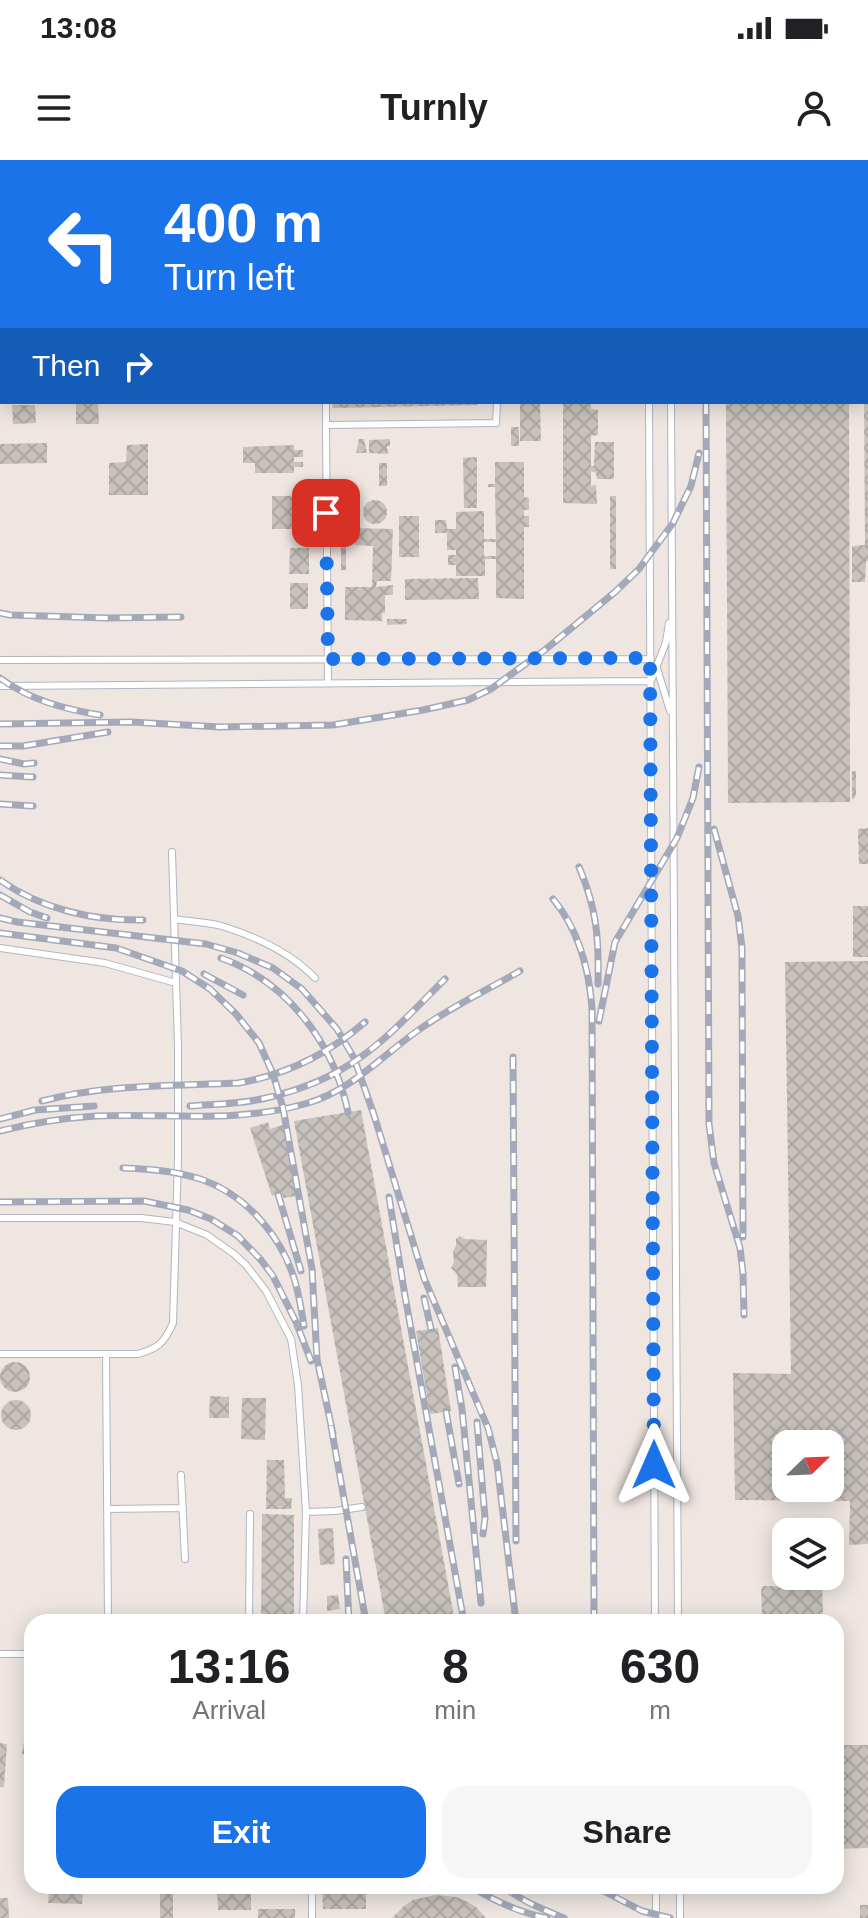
<!DOCTYPE html>
<style>
body{margin:0;font-family:Helvetica,sans-serif;background:#f6f6f6;color:#202124;height:100vh;display:flex;flex-direction:column;font-size:30px;white-space:nowrap}
*{box-sizing:border-box;margin:0}
p{font-size:26px;color:#757577}
.icon{flex:none;width:44px;height:44px;fill:none;stroke:currentColor;stroke-width:2;stroke-linecap:round;stroke-linejoin:round}
.map{position:relative;flex:1;overflow:hidden}
.details{position:absolute;left:24px;top:1454px;width:820px;height:280px;display:flex;flex-direction:column;background:#fff;border-radius:24px;box-shadow:0 4px 20px #0003}
.details>*{flex:none}
.hud{position:absolute;left:0px;top:0px;width:868px;height:244px;box-shadow:0 4px 20px #0003;background:#1a73e8;color:#fff;overflow:hidden}
.needle{width:52px;rotate:67deg}
.tools{position:absolute;left:772px;top:1270px;display:grid;gap:16px}
.tools a{display:grid;place-items:center;width:72px;height:72px;border-radius:16px;background:#fff;box-shadow:0 4px 20px #0003;font-size:40px}
.pin{position:absolute;display:grid;place-items:center;width:68px;height:68px;color:#fff;margin:-34px;border-radius:16px;box-shadow:0 4px 12px #0006}
.me{position:absolute;width:88px;margin:-44px;rotate:0deg;stroke-linejoin:round;filter:drop-shadow(0 0 6px #0008)}
.turn{display:flex;align-items:center;gap:28px;height:168px;padding:0 32px;font-size:36px}
.turn .icon{width:104px;height:104px;stroke-width:2.5}
.turn b{display:block;font-size:56px;line-height:68px}
.then{display:flex;align-items:center;height:76px;padding:0 32px;background:#0003;gap:16px;font-size:30px}
.eta{display:flex;justify-content:space-evenly;align-items:center;height:136px;text-align:center}
.eta b{font-size:48px;font-weight:700;line-height:56px}
.button{display:flex;gap:16px;margin-top:auto;padding:16px 32px}
.button a{flex:1;height:92px;border-radius:24px;background:#1a73e8;color:#fff;font-size:32px;font-weight:700;line-height:92px;text-align:center}
.button a+a{background:#f6f6f6;color:#202124}
.status{display:flex;justify-content:space-between;align-items:center;height:56px;padding:0 40px;background:#fff;direction:ltr}
.status svg{height:22px;fill:currentColor}
header{display:flex;justify-content:space-between;align-items:center;height:104px;padding:0 32px;background:#fff;font-size:36px;font-weight:700}
.map>svg:first-child{display:block}
.building{fill:url(#building-cross-hatch);fill-rule:evenodd}
.lines{fill:none;stroke-linecap:round;stroke-linejoin:round}
.lane-casing{stroke:#b1b5be;stroke-width:8}
.lane{stroke:#fff;stroke-width:6}
.rail-casing{stroke:#a3a9b8;stroke-width:7}
.rail{stroke:#fff;stroke-width:4;stroke-dasharray:12;stroke-linecap:butt}
.route{stroke:#1a73e8;stroke-width:14;stroke-dasharray:0 25.2}
</style>
<div class="status"><b>13:08</b><svg viewBox="0 0 49 12"><path d="M0 12V9h3v3zM5 12V6h3v6zM10 12V3h3v9zM15 12V0h3v12zM26 1h20v11H26zM47 4h2v5h-2z"/></svg></div>
<header><svg class="icon" aria-label="menu" viewBox="0 0 24 24"><path d="M4 6h16M4 12h16M4 18h16"/></svg>Turnly<svg class="icon" aria-label="person" viewBox="0 0 24 24"><circle cx="12" cy="8" r="4"/><path d="M4 21q1-7 8-7t8 7"/></svg></header>
<div class="map">
<svg width="868" height="1758" viewBox="0 0 868 1758">
<defs>
<pattern id="building-cross-hatch" width="8" height="8" patternUnits="userSpaceOnUse" patternTransform="scale(2)"><rect width="8" height="8" fill="#c8c2bc"/><path d="M0 0l8 8M0 8l8-8" fill="none" stroke="#aca7a2"/></pattern>
</defs>
<rect width="100%" height="100%" fill="#efe6e1"/>
<path class="building" d="M76,242h22l1,22h-23z
M332,242h145v3l-144,3z
M520,242h20l1,39h-21z
M563,242h28v7l7,1v25l-7,1v30h3l1,-24h19v37h-17l-1,-6 -5,-2v15l5,-1 1,19 -34,-1z
M726,242h123l1,400 -122,1z
M864,242h4v159h-2l-1,21h-13v-36l13,-1z
M12,245h23l1,18 -23,1z
M511,267h8v19h-8z
M359,279h5l3,14h-11z
M390,279v7h-3l1,8 -19,-1v-13z
M47,283v20l-47,1v-20z
M148,284v51h-39v-32l17,-1 1,-17z
M294,285v5h9v7h-9v5h9v5h-9v6h-39v-10h-12v-16z
M477,297v51h-13l-1,-50z
M495,302h29v35l5,1v12h-5v6h5v11h-5v72l-28,-1v-39h-11v17h-29v-11h-8v-10h8v-5h-9v-17h-12v-13h11l1,9h9v-17l28,-1v28h12l-1,-52h-7v-3h7zM484,382h12v14h-12z
M379,303h8v23h-8z
M272,336h36v33h-36z
M610,336h6v73h-6z
M363 352a12 12 0 1 1 24 0a12 12 0 1 1-24 0Z
M339 361a6 6 0 1 1 12 0a6 6 0 1 1-12 0Z
M399,356h20v41h-20z
M351,368l42,1 -2,52h-14l-1,6 17,-2v10h-8v18h-3v8l-37,-1v-33h27l1,-41 -18,-1 -1,-10h-3z
M341,387h5v23h-5z
M290,388h19v26h-20z
M478,418l1,21 -74,1v-21z
M290,423h18v26h-18z
M387,459h20v5l-20,1z
M852,611h4v24l-2,4h-2z
M868,668v36h-9l-1,-35z
M853,746h15v51h-15z
M868,801v583l-19,1 1,-44 -115,-1 -2,-127 58,1 -6,-412zM786,1284h44v44h-44z
M361,950l94,512h-69l-92,-501z
M268,962l2,7 13,-4 13,71 -13,2 -1,-5 -10,3 -22,-68z
M459,1076l6,3 22,1 -1,47h-28l-1,-13 -6,-6 3,-6 -1,-11 3,-5v-8l2,1z
M438,1168l13,83 -21,3 -14,-83z
M0 1217a15 15 0 1 1 30 0a15 15 0 1 1-30 0Z
M210,1236l19,1v21h-20z
M242,1238h24l-1,42 -24,-1z
M1 1255a15 15 0 1 1 30 0a15 15 0 1 1-30 0Z
M267,1300h17l1,38h7l-1,11h-25z
M262,1354l32,1v107h-33z
M333,1368l2,36 -15,1 -2,-36z
M763,1426l59,1 1,25 -2,3h-57l-2,-1 -1,-24z
M338,1435l2,14 -13,2v-15z
M26,1569l6,1v26l-10,-2z
M0,1583l7,1 -3,43h-4z
M836,1585h32v103l-32,1z
M107,1726h79v6h-13v26h-13v-26l-53,1z
M217,1726h34v24h-33z
M322,1726h44v23h-43z
M49,1732l34,1 -1,11 -34,-1z
M435,1735l21,2 10,4 10,6 10,11h-94l12,-12 9,-6z
M0,1738h8l1,20h-9z
M860,1745h8v13h-8z
M258,1749h37v9h-37z"/>
<g class="lines">
<defs>
<path id="lane" d="M648,0v2
M670,0v2
M649,242l6,1220
M671,242l7,1220
M326,265v-23
M0,500l651,-1
M657,508l13,43
M328,523l-2,-258 170,-2 1,-21
M0,526l651,-5 15,-39 3,-19
M174,759c17,3 36,3 51,8 31,10 67,27 90,51
M0,788l105,15 71,20
M0,1058h141l34,4 32,13 27,19 12,11 20,26 25,48 7,46 8,127 -3,110
M0,1194h138c21,-6 26,-11 35,-31l5,-164v-113l-6,-194
M106,1194l2,268
M181,1315l4,84
M107,1349l76,-1
M306,1352l29,-1 27,-4
M249,1462l1,-108
M0,1494h32
M656,1726v32
M680,1726v32
M312,1758v-32"/>
</defs>
<use href="#lane" class="lane-casing"/>
<use href="#lane" class="lane"/>
<defs>
<path id="rail" d="M704,0v2
M706,242l3,722 5,39 26,85 3,25 1,42
M0,453l10,2 97,3 74,-1
M0,518c30,22 64,31 100,37
M0,564l131,-2 89,5 113,-2 90,-15 45,-10 23,-11 55,-40 69,-57 24,-23 34,-46 18,-37 8,-33
M0,586h23l85,-14
M0,599l24,5 10,-1
M0,615l33,2
M0,644l33,2
M714,669l24,87 4,32 1,289
M579,707c18,42 20,72 19,117
M0,720c41,29 93,41 143,40
M0,735l30,17 17,6
M553,739c26,31 36,70 39,109l2,614
M0,758l17,4 189,22 32,9 35,15 29,21 35,40 17,29 20,57 50,163 64,150 9,35 19,159
M0,773l116,15 66,23 28,18 26,25 23,29 14,31 10,34 29,161 5,90 16,75
M221,798c67,24 113,86 127,154
M204,814l39,21
M599,861l16,-79 62,-104 16,-40 6,-31
M513,897l3,484
M42,941c64,-17 131,-15 196,-18 48,-8 90,-29 127,-61
M190,946c26,-2 54,-2 80,-9 84,-20 116,-59 175,-118
M0,959l35,-9 59,-4
M0,971c32,-8 64,-13 96,-15 74,-3 140,8 212,-13 44,-13 76,-49 112,-74 31,-22 67,-39 100,-58
M123,1008c27,1 54,3 80,12 47,17 83,62 94,109 3,12 5,25 7,37
M278,1034l23,77
M389,1037l16,99 59,326
M0,1042l144,-1 44,9 23,9 27,17 23,24 12,16 23,46 15,39
M424,1138l7,31
M455,1207l7,42 19,194
M446,1251l13,73
M477,1262l8,96 -2,16
M331,1266l35,196
M346,1399l3,63
M470,1726c23,14 50,27 77,32
M503,1726c18,15 39,23 61,32
M594,1726l48,25 28,7"/>
</defs>
<use href="#rail" class="rail-casing"/>
<use href="#rail" class="rail"/>
</g>
<g class="lines">
<path class="route" d="M326,353l2,146 322,-1 4,807"/>
</g>
</svg>
<div class="tools">
<a><svg class="needle" viewBox="-14 -14 28 28"><path d="M0-13l5 13h-10z" fill="#e53935"/><path d="M0 13l5-13h-10z" fill="#757577"/></svg></a>
<a><svg class="icon" aria-label="layers" viewBox="0 0 24 24"><path d="M12 4l9 5-9 5-9-5zM3 14l9 5 9-5"/></svg></a>
</div>
<div class="pin" style="left:326px;top:353px;background:#d93025"><svg class="icon" aria-label="arrive" viewBox="0 0 24 24"><path d="M6 21V4h12l-3 4 3 4H6"/></svg></div>
<svg class="me" style="left:654px;top:1305px" viewBox="-20 -20 40 40"><path d="M0-17L14 15 0 8-14 15z" fill="#1a73e8" stroke="#fff" stroke-width="4"/></svg>
<div class="hud">
<div class="turn"><svg class="icon" aria-label="left" viewBox="0 0 24 24"><path d="M17 20v-9H6M10 6l-5 5 5 5"/></svg><div><b>400 m</b>Turn left</div></div>
<div class="then">Then<svg class="icon" aria-label="right" viewBox="0 0 24 24"><path d="M7 20v-9h11M14 6l5 5-5 5"/></svg></div>
</div>
<section class="details">
<div class="eta">
<div><b>13:16</b><p>Arrival</p></div>
<div><b>8</b><p>min</p></div>
<div><b>630</b><p>m</p></div>
</div>
<div class="button"><a>Exit</a><a>Share</a></div>
</section>
</div>
